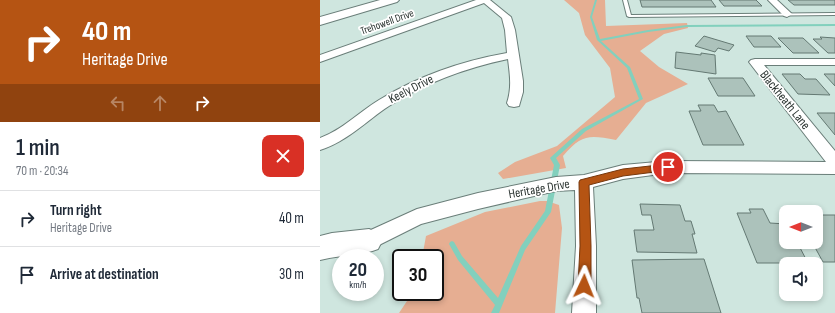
<!DOCTYPE html>
<meta charset="utf-8">
<style>
body{margin:0;font-family:"Sofia Sans Condensed",sans-serif;background:#f2f2f3;color:#1f2937;height:100vh;display:flex;flex-direction:column;font-size:15px;white-space:nowrap}
*{box-sizing:border-box;margin:0}
p{font-size:13px;color:#747a83}
.icon{flex:none;width:22px;height:22px;fill:none;stroke:currentColor;stroke-width:2;stroke-linecap:round;stroke-linejoin:round}
.map{position:relative;flex:1;overflow:hidden}
.side{display:flex;flex-direction:column;background:#fff;width:320px}
.side>*{flex:none}
.guide{background:#b55413;color:#fff;overflow:hidden}
.needle{width:26px;rotate:270deg}
.buttons{position:absolute;left:459px;top:205px;display:grid;gap:8px}
.buttons a{display:grid;place-items:center;width:44px;height:44px;border-radius:8px;background:#fff;box-shadow:0 2px 6px #0003;font-size:20px}
.speed{position:absolute;left:12px;top:249px;display:flex;gap:8px;font-size:20px;font-weight:700;text-align:center}
.speed>*{display:grid;place-content:center;width:52px;height:52px;border-radius:50%;background:#fff;box-shadow:0 2px 6px #0003;line-height:1}
.speed small{font-size:10px;font-weight:400}
.speed .limit{border:2px solid #111;border-radius:6px;background:#fff;color:#111}
.pin{position:absolute;display:grid;place-items:center;width:34px;height:34px;color:#fff;margin:-17px;border:2px solid #fff;border-radius:50%;box-shadow:0 1px 4px #0007}
.me{position:absolute;width:44px;margin:-22px;rotate:2deg;stroke-linejoin:round;filter:drop-shadow(0 0 3px #0008)}
.turn{display:flex;align-items:center;gap:14px;height:84px;padding:0 16px;font-size:18px}
.turn .icon{width:52px;height:52px;stroke-width:2.5}
.turn b{display:block;font-size:28px;line-height:34px}
.lanes{display:flex;align-items:center;height:38px;padding:0 16px;background:#0003;justify-content:center;gap:20px;direction:ltr}
.lanes .off{opacity:.35}
.round{display:grid;place-items:center;flex:none;width:42px;height:42px;border-radius:8px;background:#f2f2f3}
.headline{display:flex;align-items:center;justify-content:space-between;height:68px;padding:0 16px}
h1{font-size:24px;font-weight:600;line-height:30px}
ul{padding:0;list-style:none}
li{display:flex;align-items:center;gap:12px;height:56px;padding:0 16px;border-top:1px solid #e0e1e3}
li div{flex:1}
li b{display:block;font-size:15px}
li em{font-style:normal}
main{display:flex;flex:1;min-height:0}
.map>svg:first-child{display:block}
.green{fill:#e6ae92}
.lines{fill:none;stroke-linecap:round;stroke-linejoin:round}
.stream{fill:#82d0bd;fill-rule:evenodd}
.building{fill:#acc2bb;stroke:#647973}
.service-casing{stroke:#6a7e79;stroke-width:2}
.minor-casing{stroke:#6a7e79;stroke-width:2}
.tertiary-casing{stroke:#6a7e79;stroke-width:2}
.primary-casing{stroke:#6a7e79;stroke-width:2}
.service{fill:#fff;fill-rule:evenodd}
.minor{fill:#fff;fill-rule:evenodd}
.tertiary{fill:#fff;fill-rule:evenodd}
.primary{fill:#fff;fill-rule:evenodd}
.route{fill:#b55413;stroke:#76370c}
.labels{text-anchor:middle;dominant-baseline:central;stroke-width:3.5;stroke-linejoin:round;paint-order:stroke}
.far-street-label{font-size:11px;fill:#29322f;stroke:#fff}
.street-label{font-size:13px;fill:#29322f;stroke:#fff}
</style>
<main>
<section class="side">
<div class="guide">
<div class="turn"><svg class="icon" aria-label="right" viewBox="0 0 24 24"><path d="M7 20v-9h11M14 6l5 5-5 5"/></svg><div><b>40 m</b>Heritage Drive</div></div>
<div class="lanes"><svg class="icon off" aria-label="left" viewBox="0 0 24 24"><path d="M17 20v-9H6M10 6l-5 5 5 5"/></svg><svg class="icon off" aria-label="ahead" viewBox="0 0 24 24"><path d="M12 20V5M6 11l6-6 6 6"/></svg><svg class="icon" aria-label="right" viewBox="0 0 24 24"><path d="M7 20v-9h11M14 6l5 5-5 5"/></svg></div>
</div>
<div class="headline"><div><h1>1 min</h1><p>70 m · 20:34</p></div><a class="round" style="background:#d93025;color:#fff"><svg class="icon" aria-label="close" viewBox="0 0 24 24"><path d="M6 6l12 12M18 6L6 18"/></svg></a></div>
<ul>
<li><svg class="icon" aria-label="right" viewBox="0 0 24 24"><path d="M7 20v-9h11M14 6l5 5-5 5"/></svg><div><b>Turn right</b><p>Heritage Drive</p></div><em>40 m</em></li>
<li><svg class="icon" aria-label="arrive" viewBox="0 0 24 24"><path d="M6 21V4h12l-3 4 3 4H6"/></svg><div><b>Arrive at destination</b></div><em>30 m</em></li>
</ul>
</section>
<div class="map">
<svg width="515" height="313" viewBox="0 0 515 313">
<rect width="100%" height="100%" fill="#cfe6df"/>
<path class="green" d="M244,0h41l1,26 81,-3 1,5 -24,6 -24,17 19,16 29,17 -42,19 -30,37c-27,-5 -34,-6 -53,16l3,12 -63,11 -5,-6 17,-11 42,-16 58,-49 -5,-29 -25,-33 -6,-22z
M220,201h7l12,4 3,23 -7,85h-156l14,-21h22v-34h-13l4,-22 59,-24z"/>
<g class="lines">
<path class="stream" d="M275,0h2l-5,17 8,22 48,-9 39,-5 148,-1v2l-148,1 -39,5 -47,9 29,26 13,32 -57,32 -30,27 4,7 -9,47 -26,38 -26,63h-8l4,-8 -37,-45 -9,-16 1,-2 2,-1 2,1 8,14 36,42 23,-52 24,-35 9,-46 -4,-7 1,-1 31,-28 57,-30 -12,-31 -30,-28 -7,-23z"/>
</g>
<path class="building" d="M320,0h71l5,7h-74z
M399,0h37l6,6h-38z
M468,0h47v5h-41z
M384,36l30,9 -5,6 -11,-3 -3,4 -20,-6z
M426,36h25l10,11h-27z
M500,37l15,1v15h-7l-15,-14h9z
M458,38h25l16,15h-26z
M356,52l25,3v-2l14,2 1,19 -41,-6z
M462,74h18l5,5h11l14,16 -32,-1z
M504,74h11v12z
M388,78h35l12,18h-37z
M378,105h16l4,7 8,-1 18,34h-41l-14,-34h12z
M497,113h18v22z
M320,204l40,1 5,16h6l4,13h-3l5,19 -60,-1 -3,-22h20l-3,-15h-9z
M473,207h20l3,5h-20z
M429,209h14l7,14 16,1v18h11l11,21h-51l-20,-50h14z
M496,212l2,3h17v47h-12l-11,-20h4z
M384,259l17,54h-79l-3,-15h-2l-5,-38z"/>
<g class="lines">
<defs>
<path id="service" d="M303,0h4l4,15 204,-2v2l-206,2 -2,-1z"/>
<path id="minor" d="M156,0h14l21,17 4,13 8,51v11l-4,14 -5,1 -5,-1 -2,-3c5,-15 3,-28 1,-44 -42,9 -82,23 -119,47 -23,15 -41,35 -69,44v-12c22,-8 39,-26 59,-38 39,-24 83,-39 128,-47l-2,-23 -3,-12 -18,-15 -164,59v-7z
M448,0h9l15,14 -5,3 -3,-1z
M435,59h80v6h-71l71,86v23l-167,-1 -45,6 -30,8 3,59v67h-24l4,-67 -1,-56 -19,1 -78,18 -57,15 -52,26 -7,-2 -3,-7 3,-7 55,-25 61,-16 78,-16 28,-2 39,-10 45,-4 158,1 -77,-100 2,-2z"/>
<path id="tertiary" d="M49,229l9,4 4,8 -4,8c-18,7 -39,6 -58,11v-24l12,-3z"/>
<path id="primary" d="M60,0h19l-2,2 -77,23v-8z"/>
</defs>
<use href="#service" class="service-casing"/>
<use href="#minor" class="minor-casing"/>
<use href="#tertiary" class="tertiary-casing"/>
<use href="#primary" class="primary-casing"/>
<use href="#service" class="service"/>
<use href="#minor" class="minor"/>
<use href="#tertiary" class="tertiary"/>
<use href="#primary" class="primary"/>
</g>
<path class="route" d="M348,164l3,1 1,2 -1,3 -48,6 -34,9 2,61v40l-2,5 -5,2 -4,-2 -2,-5 2,-40 -1,-64 1,-2 43,-11z"/>
<g class="labels">
<g class="far-street-label">
<text transform="translate(67 22) rotate(-20)">Trehowell Drive</text>
</g>
<g class="street-label">
<text transform="translate(91 89) rotate(-27)">Keely Drive</text>
<text transform="translate(465 100) rotate(51)">Blackheath Lane</text>
<text transform="translate(219 189) rotate(-10)">Heritage Drive</text>
</g>
</g>
</svg>
<div class="buttons">
<a><svg class="needle" viewBox="-14 -14 28 28"><path d="M0-13l5 13h-10z" fill="#e53935"/><path d="M0 13l5-13h-10z" fill="#747a83"/></svg></a>
<a><svg class="icon" aria-label="sound" viewBox="0 0 24 24"><path d="M4 9h4l5-4v14l-5-4H4zM17 9q2 3 0 6"/></svg></a>
</div>
<div class="speed"><div>20<small>km/h</small></div><div class="limit">30</div></div>
<div class="pin" style="left:348px;top:167px;background:#d93025"><svg class="icon" aria-label="arrive" viewBox="0 0 24 24"><path d="M6 21V4h12l-3 4 3 4H6"/></svg></div>
<svg class="me" style="left:264px;top:286px" viewBox="-20 -20 40 40"><path d="M0-17L14 15 0 8-14 15z" fill="#b55413" stroke="#fff" stroke-width="4"/></svg>
</div>
</main>
